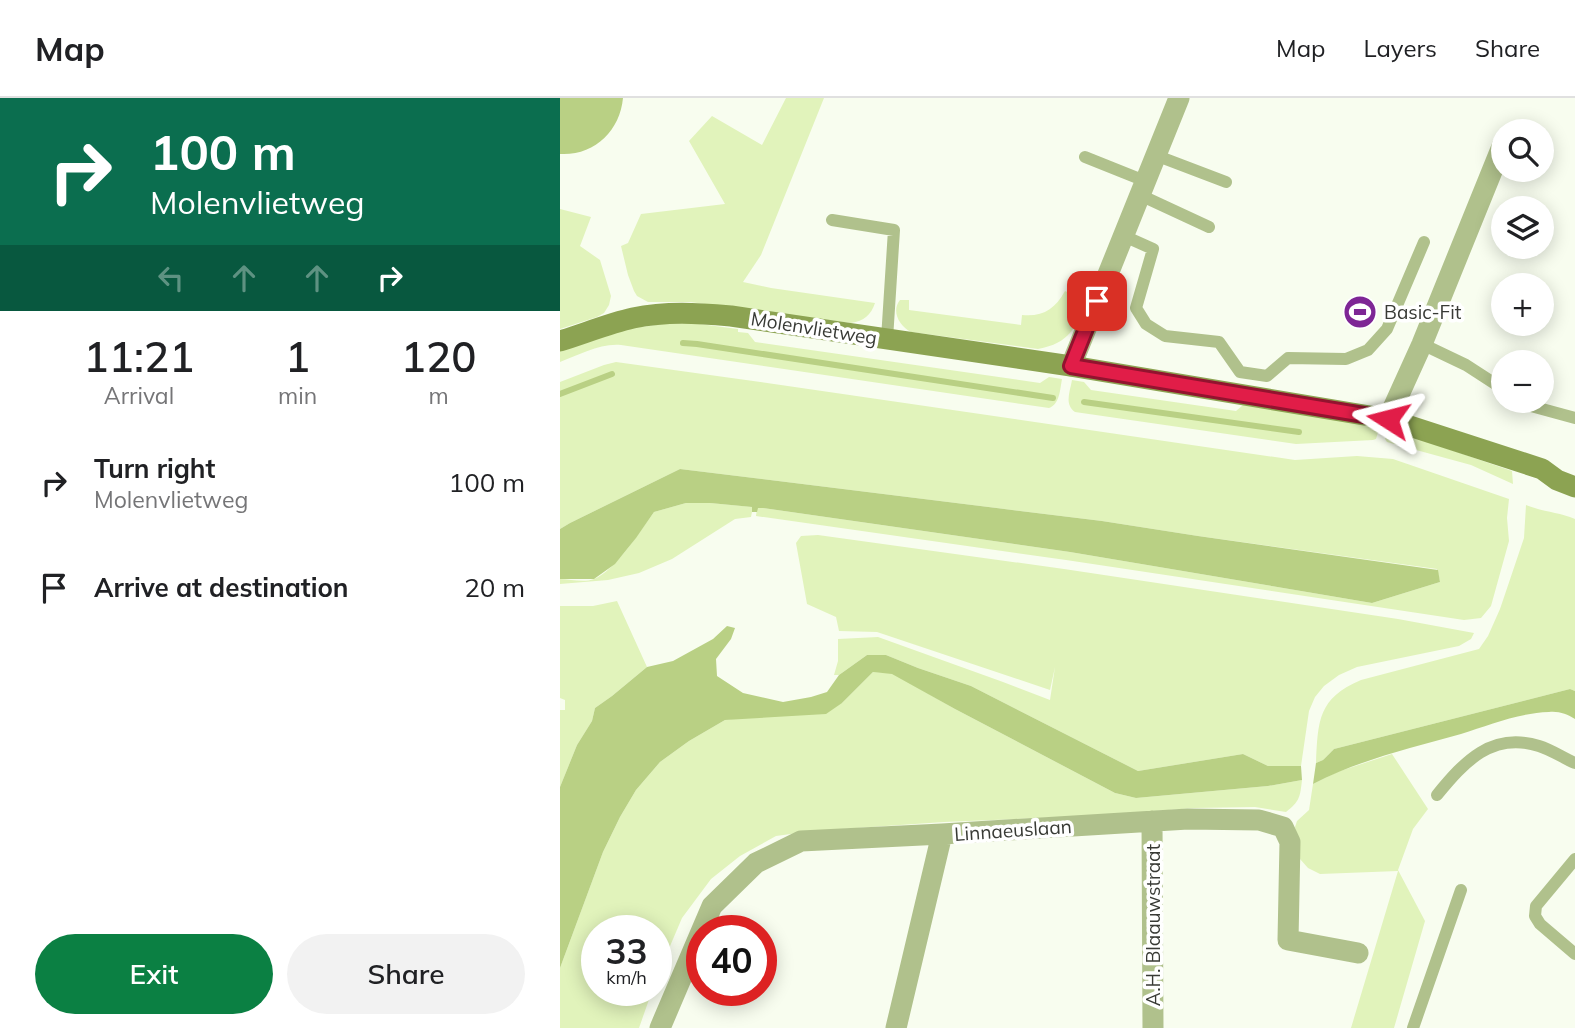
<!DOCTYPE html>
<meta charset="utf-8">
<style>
body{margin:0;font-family:Mulish,sans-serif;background:#f2f2f2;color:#202124;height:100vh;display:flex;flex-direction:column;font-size:26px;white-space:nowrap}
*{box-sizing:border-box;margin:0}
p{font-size:23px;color:#757577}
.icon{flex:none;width:38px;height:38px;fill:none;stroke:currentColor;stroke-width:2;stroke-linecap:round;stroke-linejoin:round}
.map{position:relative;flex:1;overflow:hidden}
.panel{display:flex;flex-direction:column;background:#fff;width:560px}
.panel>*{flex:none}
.banner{background:#0b6e4f;color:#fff;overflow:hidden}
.tools{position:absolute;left:931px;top:21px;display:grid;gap:14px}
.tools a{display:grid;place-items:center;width:63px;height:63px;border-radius:50%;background:#fff;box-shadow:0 4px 18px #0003;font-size:35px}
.speed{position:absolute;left:21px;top:817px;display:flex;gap:14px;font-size:35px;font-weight:700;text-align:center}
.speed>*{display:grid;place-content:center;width:91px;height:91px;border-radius:50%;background:#fff;box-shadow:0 4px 18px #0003;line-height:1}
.speed small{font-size:18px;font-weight:400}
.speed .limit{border:10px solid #d22;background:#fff;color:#111}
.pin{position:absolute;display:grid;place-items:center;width:60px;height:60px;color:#fff;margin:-30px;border-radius:14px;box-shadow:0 4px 10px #0006}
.me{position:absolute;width:77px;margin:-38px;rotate:279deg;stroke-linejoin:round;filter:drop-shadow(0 0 5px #0008)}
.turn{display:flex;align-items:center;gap:24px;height:147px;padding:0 35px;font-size:32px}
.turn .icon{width:91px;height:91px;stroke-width:2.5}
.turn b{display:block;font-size:49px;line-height:60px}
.lanes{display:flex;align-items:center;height:66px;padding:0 35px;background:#0003;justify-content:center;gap:35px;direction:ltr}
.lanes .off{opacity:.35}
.eta{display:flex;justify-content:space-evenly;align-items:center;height:119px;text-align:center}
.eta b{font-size:42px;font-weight:600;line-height:49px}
.button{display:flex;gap:14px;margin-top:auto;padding:14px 35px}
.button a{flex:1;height:80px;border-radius:42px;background:#0b8043;color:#fff;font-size:28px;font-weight:600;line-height:80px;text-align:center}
.button a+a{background:#f2f2f2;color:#202124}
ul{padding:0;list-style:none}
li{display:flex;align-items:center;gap:21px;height:105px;padding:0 35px}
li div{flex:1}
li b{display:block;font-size:26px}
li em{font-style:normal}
header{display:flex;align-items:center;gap:42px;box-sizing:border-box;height:98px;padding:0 35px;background:#fff;border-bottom:2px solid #e0e0e0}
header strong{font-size:33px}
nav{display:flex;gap:38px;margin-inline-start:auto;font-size:24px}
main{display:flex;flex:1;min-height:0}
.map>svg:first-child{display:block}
.green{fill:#e1f3bb}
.water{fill:#b9d084}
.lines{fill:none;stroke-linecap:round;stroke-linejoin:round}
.stream{stroke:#b9d084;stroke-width:6}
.lane{stroke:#b0c18c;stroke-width:12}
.street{stroke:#b0c18c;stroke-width:21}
.secondary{stroke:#8ca352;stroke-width:21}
.route-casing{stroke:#92132f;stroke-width:18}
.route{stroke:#e11d48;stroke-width:12}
.labels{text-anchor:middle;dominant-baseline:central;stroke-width:7;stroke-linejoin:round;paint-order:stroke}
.poi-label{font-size:19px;fill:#383a35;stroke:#fff;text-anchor:start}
.street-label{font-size:19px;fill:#383a35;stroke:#fff}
</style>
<header>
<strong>Map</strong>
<nav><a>Map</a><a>Layers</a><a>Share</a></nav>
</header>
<main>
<section class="panel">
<div class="banner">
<div class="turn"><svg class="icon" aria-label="right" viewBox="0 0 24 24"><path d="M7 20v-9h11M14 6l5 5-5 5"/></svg><div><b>100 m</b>Molenvlietweg</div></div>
<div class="lanes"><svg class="icon off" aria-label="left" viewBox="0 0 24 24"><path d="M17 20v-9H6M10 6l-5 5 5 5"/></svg><svg class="icon off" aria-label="ahead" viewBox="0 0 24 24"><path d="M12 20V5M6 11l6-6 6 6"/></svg><svg class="icon off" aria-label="ahead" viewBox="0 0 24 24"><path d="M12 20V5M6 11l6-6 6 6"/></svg><svg class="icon" aria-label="right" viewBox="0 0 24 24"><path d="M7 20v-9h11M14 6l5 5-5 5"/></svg></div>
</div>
<div class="eta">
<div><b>11:21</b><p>Arrival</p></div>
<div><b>1</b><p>min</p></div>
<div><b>120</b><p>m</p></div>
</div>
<ul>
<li><svg class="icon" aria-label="right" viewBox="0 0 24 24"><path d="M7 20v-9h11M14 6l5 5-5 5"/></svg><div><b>Turn right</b><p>Molenvlietweg</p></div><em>100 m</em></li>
<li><svg class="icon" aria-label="arrive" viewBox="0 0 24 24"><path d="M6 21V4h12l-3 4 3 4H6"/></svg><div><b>Arrive at destination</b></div><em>20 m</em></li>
</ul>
<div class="button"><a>Exit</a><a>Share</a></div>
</section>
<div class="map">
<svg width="1015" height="930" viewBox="0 0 1015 930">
<rect width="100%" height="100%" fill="#f8fdef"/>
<path class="green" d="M226,0h38l-63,157 -18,27 28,6 104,15c-4,12 -11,18 -24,20l-161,-21h-42l-11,-6 -3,-5 -6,-16 -7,-29 7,-3 13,-29 84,-10 -36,-63 23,-25 50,29z
M0,111l31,8 -11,29 20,14 11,36 -2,9 -5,8 -7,4 -37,12z
M505,193l22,10c-12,27 -17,42 -49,48l-127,-17c-12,-6 -20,-21 -11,-32h9v10l112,15 1,-10c21,2 33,-6 43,-24z
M132,225l46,6v3l10,1 7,9 285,41 9,-6 13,2c-2,10 -2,25 -13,29l-428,-63c-21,-2 -42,10 -61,17v-12l66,-21 37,-5z
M56,264l158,22 521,76 62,-4 36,3 116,40 -2,19 2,23 -18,65 -10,12 -17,2 -398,-60 -310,-44 1,-8h6l307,44 302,51 68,-21 -3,-13 -239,-33 -96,-15 -422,-52 -110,54 -10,6v-147l44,-17z
M512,282l12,2 7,8 145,21 7,-6 105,16 31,8 -3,10 -3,1 -77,4 -221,-32c-11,-8 -5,-20 -3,-32z
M828,333l40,11 84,29 1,13 -42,-19 -84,-23 -2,-3z
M126,405h24l43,4 -2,10 -16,2 -63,40 -33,14 -31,7 -48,4v-5c10,0 24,4 34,0 20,-7 47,-49 60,-67z
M966,407c17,7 33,7 49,14v172l-5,-2 -236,60 -11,11 -7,3c2,-42 2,-65 45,-83l118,-31 9,-13 12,-27 24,-71z
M258,437l246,34 334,50 76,14 -3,6 -12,7 -102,21 -18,8 -15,11 -9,11 -6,14 -8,55h-33l-25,-12 -105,17 -167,-85 -53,-18 -32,-13h-19l-28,20h-5l4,-14v-22l40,-2 125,45 47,18 5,-33 -5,23 -173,-58 -38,-1 -3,-14 -29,-13 -11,-61 5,-7z
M57,503l30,66 -35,29 -17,12 -3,13 -15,24 -17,42v-77h5v-10l-5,-2v-92h33z
M313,574l19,1 63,36 160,84 21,5 132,-12 34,-6c-2,17 -2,21 -16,32l-31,-5 -61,1 -102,8 -148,6 -131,9 -37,5 -36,20 -29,23 -29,39 -26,61v-48h-59v59l55,1 -13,37h-79v-60l43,-116 17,-35 16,-27 24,-28 29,-21 36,-21 117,-17z
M832,656l36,55 -15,20 -15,41 27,51 -31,107h-43l47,-157 -78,3 -12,-6 -8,-9 -5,-32 2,-6 12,-11 4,-26 24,-12z"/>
<path class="water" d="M0,0h63c-3,33 -29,58 -63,56z
M120,371l422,52 96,15 240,34 2,12 -68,21 -302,-51 -307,-44h-5l-1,4h-5v-5l-42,-4h-24l-32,9 -18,26 -21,26 -21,15h-34v-50l10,-6z
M167,528l8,2 -4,11 -15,20 1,17 26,17 40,9 28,-5 16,-5 12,-17 28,-20h19l32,13 53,18 167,85 105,-17 25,12h33l1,14 -34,6 -132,12 -21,-5 -160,-84 -63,-35 -19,-2 -31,31 -16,11 -101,6 -36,21 -29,21 -24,28 -16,27 -17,35 -43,116v-181l17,-42 15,-24 3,-13 17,-12 35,-29 26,-6 40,-22z
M1010,591l5,2v28c-8,-5 -16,-8 -26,-7 -30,1 -60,13 -88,22 -50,14 -102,26 -148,50l3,-21 7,-3 11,-11z"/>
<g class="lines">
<path class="stream" d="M123,245l14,1 356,54
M0,296l52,-20
M524,304l215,30"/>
<path class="lane" d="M595,57l71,27
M525,59l60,24
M580,97l69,32
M272,122l62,10 -7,109
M564,138l29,13 -17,59 10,16 19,12 54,6 21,30 27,4 21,-18 58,1 22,-9 19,-21 37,-87
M862,246l44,21 37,24
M963,303l8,5 44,12
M877,697c27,-33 55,-64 102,-49 13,4 24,12 36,17
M1015,761l-39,47 -1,10 5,8 35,30
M853,930l48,-138"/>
<path class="street" d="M511,268l108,-268
M828,321l34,-75 81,-200
M592,723l1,207
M100,930l52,-122 44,-43 45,-22 141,-7 246,-15 71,1 24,7 7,15 -2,98 70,13
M336,930l46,-194"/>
<path class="secondary" d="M0,243c23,-7 50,-18 73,-23 34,-7 64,-5 98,-2l340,50 317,53 154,50 15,11 18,7"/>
</g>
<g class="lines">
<defs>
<path id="route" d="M537,203l-26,65 317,53"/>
</defs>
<use href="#route" class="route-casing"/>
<use href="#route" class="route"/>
</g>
<defs>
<symbol id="stadium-disc" viewBox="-11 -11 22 22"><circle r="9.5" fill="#7e2695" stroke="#fff"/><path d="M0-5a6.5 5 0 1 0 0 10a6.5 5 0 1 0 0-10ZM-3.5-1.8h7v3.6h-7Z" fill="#fff"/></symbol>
</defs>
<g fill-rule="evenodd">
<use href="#stadium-disc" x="781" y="195" width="38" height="38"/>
</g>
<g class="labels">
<g class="poi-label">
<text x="824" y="214">Basic-Fit</text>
</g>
<g class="street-label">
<text transform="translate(254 230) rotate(9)">Molenvlietweg</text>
<text transform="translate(453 732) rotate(-4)">Linnaeuslaan</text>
<text transform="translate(593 827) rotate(-90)">A.H. Blaauwstraat</text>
</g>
</g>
</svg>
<div class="tools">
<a><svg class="icon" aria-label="search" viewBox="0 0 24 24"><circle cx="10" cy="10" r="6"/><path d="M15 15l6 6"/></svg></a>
<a><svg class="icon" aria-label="layers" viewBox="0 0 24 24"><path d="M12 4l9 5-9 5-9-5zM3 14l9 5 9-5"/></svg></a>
<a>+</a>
<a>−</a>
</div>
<div class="speed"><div>33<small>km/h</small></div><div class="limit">40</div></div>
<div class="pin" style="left:537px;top:203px;background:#d93025"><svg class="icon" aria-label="arrive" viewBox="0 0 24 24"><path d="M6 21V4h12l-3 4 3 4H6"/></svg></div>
<svg class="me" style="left:828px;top:321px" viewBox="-20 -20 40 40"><path d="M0-17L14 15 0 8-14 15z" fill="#e11d48" stroke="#fff" stroke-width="4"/></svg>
</div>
</main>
